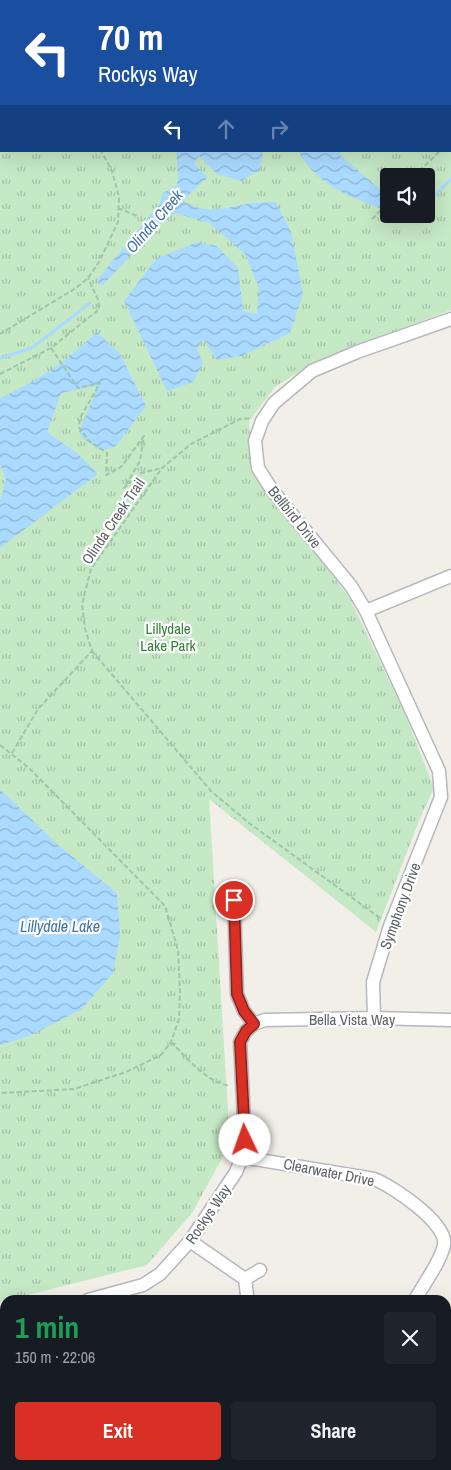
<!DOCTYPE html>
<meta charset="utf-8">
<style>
body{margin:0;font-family:"Archivo Narrow",sans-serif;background:#20242c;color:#f1f3f6;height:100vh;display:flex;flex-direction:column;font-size:19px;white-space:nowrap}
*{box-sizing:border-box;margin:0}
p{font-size:16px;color:#9ea1a6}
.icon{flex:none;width:28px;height:28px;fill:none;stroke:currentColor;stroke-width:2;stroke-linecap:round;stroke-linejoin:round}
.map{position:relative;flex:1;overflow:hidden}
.side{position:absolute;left:0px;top:1295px;width:451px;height:175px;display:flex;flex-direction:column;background:#171b24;border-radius:15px 15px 0 0;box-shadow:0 5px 20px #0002}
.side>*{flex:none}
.banner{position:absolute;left:0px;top:0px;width:451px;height:152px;box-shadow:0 5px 20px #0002;background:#1a4fa0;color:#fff;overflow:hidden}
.controls{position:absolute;left:380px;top:168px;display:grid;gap:10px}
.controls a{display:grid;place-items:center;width:55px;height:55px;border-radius:5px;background:#171b24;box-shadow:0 5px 20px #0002;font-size:25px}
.pin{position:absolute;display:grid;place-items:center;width:42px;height:42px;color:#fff;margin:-21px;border:2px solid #fff;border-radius:50%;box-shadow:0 1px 5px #0007}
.me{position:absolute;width:55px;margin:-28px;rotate:357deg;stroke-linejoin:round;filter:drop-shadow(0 0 4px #0008)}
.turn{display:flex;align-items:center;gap:18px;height:105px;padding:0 15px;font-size:22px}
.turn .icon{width:65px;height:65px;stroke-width:2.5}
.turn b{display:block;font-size:35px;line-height:42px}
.lanes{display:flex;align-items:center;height:48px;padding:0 15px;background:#0003;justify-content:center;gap:25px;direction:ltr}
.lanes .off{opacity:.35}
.round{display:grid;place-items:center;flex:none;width:52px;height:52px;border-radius:5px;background:#20242c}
.headline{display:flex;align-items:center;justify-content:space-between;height:85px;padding:0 15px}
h1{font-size:30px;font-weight:700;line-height:38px;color:#1e9e55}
.button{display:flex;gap:10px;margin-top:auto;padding:10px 15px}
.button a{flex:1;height:58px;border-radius:5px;background:#d93025;color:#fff;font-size:20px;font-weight:700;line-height:58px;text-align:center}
.button a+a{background:#20242c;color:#f1f3f6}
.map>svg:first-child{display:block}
.park{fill:url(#park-tufts);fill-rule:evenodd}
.water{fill:url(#water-waves)}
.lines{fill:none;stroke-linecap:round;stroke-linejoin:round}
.stream{stroke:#aadaff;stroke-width:3}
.street-casing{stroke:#b5b8bc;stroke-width:15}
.path{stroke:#9cc7a9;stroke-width:2;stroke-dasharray:5 2.5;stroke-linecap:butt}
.street{stroke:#fff;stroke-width:12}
.route-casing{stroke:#8d1f18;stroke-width:12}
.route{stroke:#d93025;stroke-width:9}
.labels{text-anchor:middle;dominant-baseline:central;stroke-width:4.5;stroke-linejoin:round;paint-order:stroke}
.street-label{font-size:15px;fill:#5f6368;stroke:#fff}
.park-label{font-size:15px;fill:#348238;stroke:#fff}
.water-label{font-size:16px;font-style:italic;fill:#4174aa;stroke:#fff}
</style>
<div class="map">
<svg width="451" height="1470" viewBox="0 0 451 1470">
<defs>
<pattern id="park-tufts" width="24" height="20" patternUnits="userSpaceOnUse" patternTransform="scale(1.25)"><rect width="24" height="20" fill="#c5e8c5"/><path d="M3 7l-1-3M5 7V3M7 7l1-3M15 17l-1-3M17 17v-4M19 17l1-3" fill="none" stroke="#a3c0a4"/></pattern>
<pattern id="water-waves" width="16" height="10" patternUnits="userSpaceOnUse" patternTransform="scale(1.25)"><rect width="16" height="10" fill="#aadaff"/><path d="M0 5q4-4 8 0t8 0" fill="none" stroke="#8eb4d2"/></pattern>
</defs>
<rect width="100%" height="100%" fill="#f1efe8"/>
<path class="park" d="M0,0h451v310l-136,52 -40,25 -26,34 3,46 10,20 48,58 40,54 55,115 29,74 -13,28 -45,116 -167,-133 21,345 -38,69 -45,52 -147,37zM1,1h449v150h-449zM389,176h37v38h-37z
M446,1461l5,2v7h-76l-8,-5h79z"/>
<path class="water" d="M177,151h86l-3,19 -19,11 -24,-7 -18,-18 -5,7 13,15 -24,22c22,16 40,8 65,4 9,-2 19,-2 28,-2l15,30 12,61 -13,40 -49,23 -24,4 -14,-21 -6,9 6,15 -10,19 -26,9 -43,-90 32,-42 41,-17 20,4 21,22 5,43 14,3 2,-26 -14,-34 -36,-31 -34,-10 -15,11 -58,62 -5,-6 63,-77 3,-10 14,-8c2,-12 -1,-22 0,-34z
M298,151h42v4l49,42v15c-38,-16 -69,-23 -91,-61z
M97,332l23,22 26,52 -30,40 -14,5 -20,-13 -3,-7 16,-37 1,-8 -35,7 -14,39 31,22 20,20 -98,74v-46l6,-23 -6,-15v-66c40,-18 65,-36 97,-66z
M0,789l57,55 60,49 3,42 -7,38 -32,37 -52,26 -29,9z"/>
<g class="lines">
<path class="stream" d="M426,204l25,-25
M0,358l32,-10 58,-45"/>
<defs>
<path id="street" d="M366,611l85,-35
M374,1018l-1,-36 17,-56 51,-129 -2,-26 -73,-160 -15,-25 -79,-96 -14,-22 -3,-27 7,-20 12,-18 38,-32 45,-19 94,-33
M254,1024l11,-4 109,-2 77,2
M242,1157l132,22c18,7 74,44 70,66 -3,16 -21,40 -29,55
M190,1241l55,38
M247,1295l-2,-16 15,-9
M88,1300l55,-15 17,-11 30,-33 46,-69 6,-15 3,-17 -5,-98 6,-11 8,-7 -10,-13 -7,-17 -3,-94
M0,1324l5,-2
M0,1399l5,11
M33,1465l3,5
M331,1470l1,-5"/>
</defs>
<use href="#street" class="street-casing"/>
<path class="path" d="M79,0l1,1
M385,0l1,1
M115,1v-1
M450,49h1
M450,140l1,-1
M414,176l26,-25
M118,208l19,8
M372,219l17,-17
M0,334l76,-46 12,-10 11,-16 19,-40 1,-25 -7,-26 -11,-20
M51,348l27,40 22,-5 -20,35 -1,9 9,13 19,13 -1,22 15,-8 23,-31 -4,25 -16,27 17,-15 21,-5
M0,374l51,-26 46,-37 2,-9 -11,-24
M92,651l119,140 38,32 131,95
M0,745l29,23 136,138 13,44 2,41 -1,28 -8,23 -10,13 -35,17 -52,17 -74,4
M12,753l26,-44 54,-58 -7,-22 -3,-25 9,-35 71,-101 29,-24 49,-25 12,-1
M171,1042c17,17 34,39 59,44
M430,1465l20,5"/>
<use href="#street" class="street"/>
</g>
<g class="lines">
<defs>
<path id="route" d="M234,900l3,94 7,17 10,13 -8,7 -6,11 5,98"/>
</defs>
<use href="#route" class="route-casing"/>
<use href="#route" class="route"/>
</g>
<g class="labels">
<g class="street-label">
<text transform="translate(295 517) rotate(51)">Bellbird Drive</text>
<text transform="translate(113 521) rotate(-56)">Olinda Creek Trail</text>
<text transform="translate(400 906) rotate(-70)">Symphony Drive</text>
<text x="352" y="1019">Bella Vista Way</text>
<text transform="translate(329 1172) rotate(11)">Clearwater Drive</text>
<text transform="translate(208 1214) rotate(-56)">Rockys Way</text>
</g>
<g class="park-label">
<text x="168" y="628">Lillydale<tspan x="168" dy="17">Lake Park</tspan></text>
</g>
<g class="water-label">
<text transform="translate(154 221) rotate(-49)">Olinda Creek</text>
<text x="60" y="926">Lillydale Lake</text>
</g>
</g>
</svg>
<div class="controls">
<a><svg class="icon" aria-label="sound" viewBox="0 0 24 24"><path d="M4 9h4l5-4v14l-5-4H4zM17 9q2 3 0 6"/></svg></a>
</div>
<div class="pin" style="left:234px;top:900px;background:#d93025"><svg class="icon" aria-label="arrive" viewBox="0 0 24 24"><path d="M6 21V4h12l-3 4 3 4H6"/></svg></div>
<svg class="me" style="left:245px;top:1140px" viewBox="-20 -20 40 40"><circle r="19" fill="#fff"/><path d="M0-13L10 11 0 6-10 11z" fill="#d93025"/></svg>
<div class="banner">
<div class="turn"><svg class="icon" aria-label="left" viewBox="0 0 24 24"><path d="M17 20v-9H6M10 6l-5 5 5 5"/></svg><div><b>70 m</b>Rockys Way</div></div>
<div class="lanes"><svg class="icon" aria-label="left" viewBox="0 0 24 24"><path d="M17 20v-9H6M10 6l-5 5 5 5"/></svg><svg class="icon off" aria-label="ahead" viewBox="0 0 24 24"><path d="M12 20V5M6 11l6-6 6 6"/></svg><svg class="icon off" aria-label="right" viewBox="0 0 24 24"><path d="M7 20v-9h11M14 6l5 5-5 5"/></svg></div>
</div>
<section class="side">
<div class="headline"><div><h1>1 min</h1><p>150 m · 22:06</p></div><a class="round"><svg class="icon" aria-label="close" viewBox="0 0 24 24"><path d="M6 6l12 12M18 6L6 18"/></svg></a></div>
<div class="button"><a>Exit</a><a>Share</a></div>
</section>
</div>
